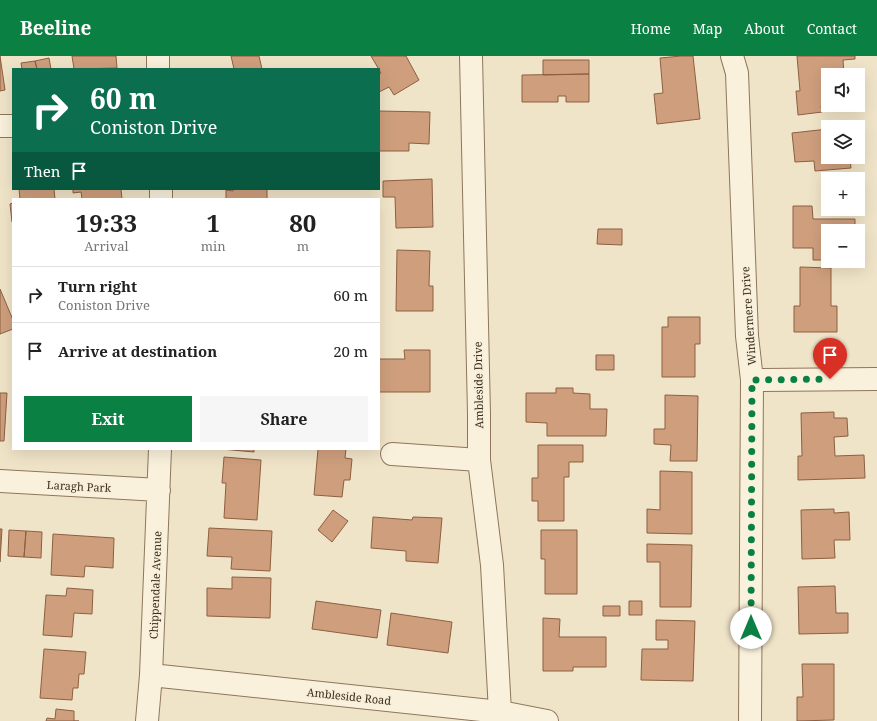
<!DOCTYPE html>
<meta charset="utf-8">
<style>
body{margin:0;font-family:"Noto Serif",serif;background:#f6f6f6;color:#222;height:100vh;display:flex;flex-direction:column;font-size:15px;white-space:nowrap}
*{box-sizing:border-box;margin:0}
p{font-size:13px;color:#767676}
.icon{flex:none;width:22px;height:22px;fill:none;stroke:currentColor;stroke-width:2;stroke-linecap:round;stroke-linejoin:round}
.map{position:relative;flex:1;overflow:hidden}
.side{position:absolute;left:12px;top:142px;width:368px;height:252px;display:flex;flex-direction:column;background:#fff;border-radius:0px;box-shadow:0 4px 16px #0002}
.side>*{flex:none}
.hud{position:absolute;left:12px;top:12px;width:368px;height:122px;border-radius:0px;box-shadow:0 4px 16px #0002;background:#0b6e4f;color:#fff;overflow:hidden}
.fabs{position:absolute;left:821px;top:12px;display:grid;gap:8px}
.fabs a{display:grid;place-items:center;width:44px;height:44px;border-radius:0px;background:#fff;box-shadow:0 4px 16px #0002;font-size:20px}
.pin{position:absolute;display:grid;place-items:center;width:34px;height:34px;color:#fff;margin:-41px -17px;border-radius:50% 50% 50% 0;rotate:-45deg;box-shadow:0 0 4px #0007}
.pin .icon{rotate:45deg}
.me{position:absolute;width:44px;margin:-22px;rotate:0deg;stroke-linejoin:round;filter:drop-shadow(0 0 3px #0008)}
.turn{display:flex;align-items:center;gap:14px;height:84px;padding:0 12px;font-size:18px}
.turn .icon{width:52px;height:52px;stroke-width:2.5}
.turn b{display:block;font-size:28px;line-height:34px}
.then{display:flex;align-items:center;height:38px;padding:0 12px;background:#0003;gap:8px;font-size:15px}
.eta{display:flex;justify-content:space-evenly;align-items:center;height:68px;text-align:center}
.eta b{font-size:24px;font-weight:700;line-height:28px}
.cta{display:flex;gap:8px;margin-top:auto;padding:8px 12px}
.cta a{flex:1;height:46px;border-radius:0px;background:#0b8043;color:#fff;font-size:16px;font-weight:700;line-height:46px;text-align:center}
.cta a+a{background:#f6f6f6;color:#222}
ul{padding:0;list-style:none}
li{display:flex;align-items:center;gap:12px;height:56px;padding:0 12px;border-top:1px solid #e0e0e0}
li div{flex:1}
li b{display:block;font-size:15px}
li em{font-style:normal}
header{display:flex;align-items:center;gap:24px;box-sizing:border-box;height:56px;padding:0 20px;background:#0b8043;color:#fff}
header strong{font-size:19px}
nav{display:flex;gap:22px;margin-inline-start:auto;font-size:14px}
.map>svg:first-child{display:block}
.building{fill:#cf9f7d;stroke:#8d5f41}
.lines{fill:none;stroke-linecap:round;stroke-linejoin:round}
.minor-casing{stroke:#8d765c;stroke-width:24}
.minor{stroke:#faf1dc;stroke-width:22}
.route{stroke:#0b8043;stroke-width:7;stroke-dasharray:0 12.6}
.labels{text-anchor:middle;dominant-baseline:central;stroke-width:3;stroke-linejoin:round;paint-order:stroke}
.street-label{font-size:11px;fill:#3d2e20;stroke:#f7eed8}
</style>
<header>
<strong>Beeline</strong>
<nav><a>Home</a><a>Map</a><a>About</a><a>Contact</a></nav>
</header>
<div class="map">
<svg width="877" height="665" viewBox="0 0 877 665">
<rect width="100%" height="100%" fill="#f0e4c8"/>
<path class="building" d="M0,0l5,34 -5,1z
M72,0h44l1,12 -43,1z
M231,0h28l3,13h-28z
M371,0h35l13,24 -25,15 -5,-8 -10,5v-18l2,-1z
M681,0h12l7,63 -43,5 -3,-30 9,-1 -3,-35z
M797,0h58v3l-12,1 1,15h-16v30l4,1h-11l1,6 -24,3 -2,-24h4z
M49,2l2,11h-14l-2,-8z
M543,4h46v14l-46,1z
M35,5l2,8h-15l-1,-6z
M589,18v28h-23v-6h-8v6h-36v-27z
M379,55l51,1 -1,32 -20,-1v8h-30z
M828,73v28h29l-7,1 1,10 -36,3 -1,-10 -19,1 -3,-29z
M432,123l1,48 -37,1 -1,-31h-12v-16z
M19,133h35l1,10h-35z
M73,133h48l1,10h-40l-1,-7 -8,1z
M233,133h34v10h-41v-9l7,1z
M13,147v19h-1l-2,-18z
M793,150h19l1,13h42v12h-27v29h-15v-12h-20z
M598,173h24v16l-25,-1z
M397,194l33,1 -1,35h4v25h-37z
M800,211l31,1v38h6v26h-43v-26h6z
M0,233l13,31v9l-13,5z
M668,261h32v27h-5v33h-33v-50h6z
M404,294h26v42h-51v-33h26z
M596,299h18v15h-18z
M556,332h17v5l17,1v15h17l-1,27h-59v-13l-21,-1v-29h30z
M0,337h7l-3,48h-4z
M665,339l33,1 -1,65h-27l1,-16 -17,-1v-15h11z
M834,356v6h13l1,18 -14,1 1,19 29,-1 1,23 -67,2v-24h4l-1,-43z
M538,389h45v17h-14v15h-5v44h-26v-20h-6v-23h6z
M221,393h33v3z
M318,393h28l-1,9 7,1 -2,21h-6l-2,17 -28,-2z
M224,401l37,3 -4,60 -33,-2 2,-35h-4z
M660,415l32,1v62l-45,-1v-24l13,1z
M834,453v4l15,-1 1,28h-16l1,18 -33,1 -1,-49z
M333,454l15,11 -16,21 -14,-12z
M373,461l39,3 1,-3 29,1 -4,45 -32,-2v-10l-35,-3z
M209,472l63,3 -2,40 -39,-2 1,-12 -25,-1z
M0,473h2l-2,33z
M9,474l17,1 -2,26 -16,-1z
M541,474h36v64h-32v-35h-4z
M26,475l16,1 -1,26 -17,-1z
M53,478l61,4 -1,30 -28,-2 -1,11 -33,-2z
M647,488l45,1 -1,62h-31v-45h-13z
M232,521l39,1 -1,40 -63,-2v-28l25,1z
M835,530l1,27h12v20l-49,1 -1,-47z
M67,532l26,2 -1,24 -18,-1 -2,24 -29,-2 3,-40 20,1z
M316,545l65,9 -4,28 -65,-9z
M629,545h13v14h-13z
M603,550h17v10h-17z
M391,557l61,9 -4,31 -61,-8z
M543,562l17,1 -1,18h47v30h-33v4h-30z
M656,564l39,1 -2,60 -52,-1 1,-31h26v-9h-12z
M44,593l42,3 -2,22h-5l-1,14h-5l-1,12 -32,-2z
M802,608h32v56l-37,1v-24h6z
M56,653l18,2v10h5h-33l1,-3 8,1z"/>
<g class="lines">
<defs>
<path id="minor" d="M158,0v13
M471,0l8,358v46l13,105 8,147
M732,0l5,17 10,263 5,44 -2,341
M0,70h13
M161,133v10
M752,324l125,-1
M392,398l87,6
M0,425l159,9
M151,619l349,37 47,9
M147,665l4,-46 9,-226"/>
</defs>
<use href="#minor" class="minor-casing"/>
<use href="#minor" class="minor"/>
</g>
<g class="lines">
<path class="route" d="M751,572l1,-248 78,-1"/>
</g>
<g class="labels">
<g class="street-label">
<text transform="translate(748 260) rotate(-94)">Windermere Drive</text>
<text transform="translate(478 329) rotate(-91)">Ambleside Drive</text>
<text transform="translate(79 430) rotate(3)">Laragh Park</text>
<text transform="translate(155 529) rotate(-88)">Chippendale Avenue</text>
<text transform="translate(349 640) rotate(6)">Ambleside Road</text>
</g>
</g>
</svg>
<div class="fabs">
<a><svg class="icon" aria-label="sound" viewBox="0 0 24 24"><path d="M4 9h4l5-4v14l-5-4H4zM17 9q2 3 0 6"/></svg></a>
<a><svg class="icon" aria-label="layers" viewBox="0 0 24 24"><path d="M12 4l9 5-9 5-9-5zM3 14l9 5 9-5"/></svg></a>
<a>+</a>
<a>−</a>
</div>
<div class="pin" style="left:830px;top:323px;background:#d93025"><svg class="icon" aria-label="arrive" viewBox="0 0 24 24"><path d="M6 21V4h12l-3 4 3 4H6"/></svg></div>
<svg class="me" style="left:751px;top:572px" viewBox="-20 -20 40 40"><circle r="19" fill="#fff"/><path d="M0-13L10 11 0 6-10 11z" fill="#0b8043"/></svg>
<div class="hud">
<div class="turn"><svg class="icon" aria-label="right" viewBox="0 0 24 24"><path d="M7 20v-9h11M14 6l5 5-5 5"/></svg><div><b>60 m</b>Coniston Drive</div></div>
<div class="then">Then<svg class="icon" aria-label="arrive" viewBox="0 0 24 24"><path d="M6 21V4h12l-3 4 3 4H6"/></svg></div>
</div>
<section class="side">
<div class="eta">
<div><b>19:33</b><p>Arrival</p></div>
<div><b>1</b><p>min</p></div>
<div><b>80</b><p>m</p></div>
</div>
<ul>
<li><svg class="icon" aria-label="right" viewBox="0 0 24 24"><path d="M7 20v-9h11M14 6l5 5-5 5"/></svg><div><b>Turn right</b><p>Coniston Drive</p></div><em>60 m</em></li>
<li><svg class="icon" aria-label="arrive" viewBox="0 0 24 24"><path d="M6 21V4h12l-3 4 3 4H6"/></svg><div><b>Arrive at destination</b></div><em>20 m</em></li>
</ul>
<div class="cta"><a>Exit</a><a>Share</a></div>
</section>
</div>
